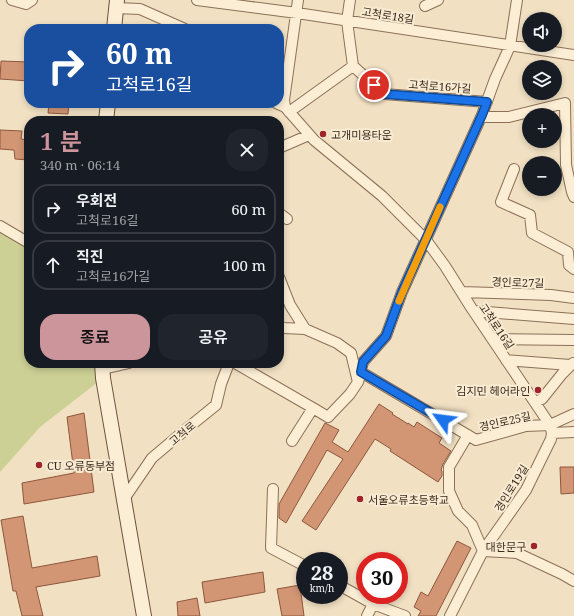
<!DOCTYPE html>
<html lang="ko">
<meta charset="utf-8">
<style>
body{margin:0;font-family:"Noto Serif","Noto Sans KR",serif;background:#20242c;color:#f1f3f6;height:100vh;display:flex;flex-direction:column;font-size:15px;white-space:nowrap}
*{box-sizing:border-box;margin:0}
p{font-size:13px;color:#9ea1a6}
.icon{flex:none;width:22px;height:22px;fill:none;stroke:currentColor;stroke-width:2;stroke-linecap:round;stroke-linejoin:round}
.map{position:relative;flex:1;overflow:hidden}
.sheet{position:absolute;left:24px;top:116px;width:260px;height:252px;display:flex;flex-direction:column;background:#171b24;border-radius:16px;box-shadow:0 2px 6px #0003}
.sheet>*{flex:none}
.banner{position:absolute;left:24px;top:24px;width:260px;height:84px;border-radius:16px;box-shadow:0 2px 6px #0003;background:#1a4fa0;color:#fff;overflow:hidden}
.controls{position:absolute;left:522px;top:12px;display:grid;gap:8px}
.controls a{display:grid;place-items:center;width:40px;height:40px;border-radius:50%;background:#171b24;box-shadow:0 2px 6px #0003;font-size:20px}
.speed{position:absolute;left:296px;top:552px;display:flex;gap:8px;font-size:20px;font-weight:700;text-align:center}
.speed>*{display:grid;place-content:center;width:52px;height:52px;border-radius:50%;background:#171b24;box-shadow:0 2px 6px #0003;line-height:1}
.speed small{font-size:10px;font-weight:400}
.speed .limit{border:6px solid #d22;background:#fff;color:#111}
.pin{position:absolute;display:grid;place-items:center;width:34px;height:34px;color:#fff;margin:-17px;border:2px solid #fff;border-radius:50%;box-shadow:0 1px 4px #0007}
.me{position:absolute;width:44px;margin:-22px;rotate:301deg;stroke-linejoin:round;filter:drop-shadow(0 0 3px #0008)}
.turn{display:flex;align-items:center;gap:14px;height:84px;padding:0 16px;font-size:18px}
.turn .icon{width:52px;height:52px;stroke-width:2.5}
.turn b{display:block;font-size:28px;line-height:34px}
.round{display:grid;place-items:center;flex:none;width:42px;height:42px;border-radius:16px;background:#20242c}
.overview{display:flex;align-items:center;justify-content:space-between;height:68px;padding:0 16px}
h1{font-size:24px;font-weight:600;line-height:30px;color:#cc959b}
.cta{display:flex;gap:8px;margin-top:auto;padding:8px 16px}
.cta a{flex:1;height:46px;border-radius:16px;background:#cc959b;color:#111;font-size:16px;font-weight:600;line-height:46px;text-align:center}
.cta a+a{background:#20242c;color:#f1f3f6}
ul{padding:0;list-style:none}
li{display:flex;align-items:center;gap:12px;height:50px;margin:0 8px 6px;padding:0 8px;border:2px solid #363941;border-radius:16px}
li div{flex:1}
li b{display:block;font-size:15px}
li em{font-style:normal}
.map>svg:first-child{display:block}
.green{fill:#ccd095}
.building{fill:#d29675;stroke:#8d573c}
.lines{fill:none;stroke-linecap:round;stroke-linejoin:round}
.minor-casing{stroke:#8c7057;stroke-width:12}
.secondary-casing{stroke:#6e513b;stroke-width:16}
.minor{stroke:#fbeed5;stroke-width:10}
.secondary{stroke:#fbeed5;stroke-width:14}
.route-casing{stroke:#114b97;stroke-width:10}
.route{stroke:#1a73e8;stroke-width:7}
.slow{stroke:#f59e0b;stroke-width:7}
.poi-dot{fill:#9f232b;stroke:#f8ebd2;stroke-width:1.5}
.labels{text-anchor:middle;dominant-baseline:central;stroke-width:4;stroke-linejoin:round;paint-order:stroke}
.street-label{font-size:11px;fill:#3b2a1d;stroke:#f8ebd2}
.poi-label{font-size:11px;fill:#3b2a1d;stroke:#f8ebd2;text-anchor:start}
</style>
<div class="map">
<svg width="574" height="616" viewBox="0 0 574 616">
<rect width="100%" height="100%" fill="#f1e0c2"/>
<path class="green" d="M0,226l29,17v120h73l1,15 -63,49 -40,45z"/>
<path class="building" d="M1,61l28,1v19l-29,-2z
M49,103h20l-1,11 -20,-1z
M0,130l22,1 -1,8 8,1v20l-14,-1 -1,-9 -14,-1z
M379,404l14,9 -1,1 16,10v-1l6,4 3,-5 25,16 -3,5 12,8 -8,13 -2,6 1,1v5l-4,6 -48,-31 1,-2 -16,-10 -59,91 -14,-9 41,-62 -16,-9 -41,73 -7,-5v-14l46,-81 14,7 -7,12 16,10z
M84,413l10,79 -70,12 -2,-21 52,-10 -7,-56z
M560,467h14v26l-13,1z
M23,516l9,52 65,-12 3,20 -64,11 7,29h-21l-6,-25h-3l-12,-71z
M457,541l14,7 -35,68h-18l3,-5 -7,-4 7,-15 7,4z
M263,572l2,20 -60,11 -3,-21z
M300,585l4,31h-22l-5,-27z
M197,598l3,18h-22l-1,-14z"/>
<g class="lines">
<defs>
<path id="minor" d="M12,0l14,4 6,-4
M197,0l100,13 277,42
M350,0l-3,21 6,45 31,28 103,8
M425,6l13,-6
M116,8l24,1 45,20
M276,103l9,4 29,33 68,56 44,44 19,26 27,43 78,116 2,8 -1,6 -25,51 -43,61 -33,65
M285,107l-1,-7 14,-100
M289,112l64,-46
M481,117h28l56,-14 1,62 6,27 2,5
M279,148l30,-13
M514,169l-13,33 29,13 2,18 36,19 1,13 5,4
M279,213l8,6
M0,226l29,17
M279,277l11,28 15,24
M462,292l89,3 23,3
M474,311l100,8
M279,326l5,2 21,1 32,14 14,10 7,29
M492,339l82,1
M506,360l64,5
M235,363l78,45
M103,369l26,-6
M361,372l115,68 50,-14 24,-1 24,-11
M535,402l7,-3 20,-25 11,-11
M552,433l22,-1
M468,435l-19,32v24l9,20 14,14 11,26 34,2 45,21 12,7
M292,441l21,-33 15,9 22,-23 8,-12 5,-20 23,-26 16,-44 80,-177 13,-36 15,-33 7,-46
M273,489l-2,59 34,18
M124,499l28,-41 32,-27 32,-26 5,-21 8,-21
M339,585l34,19 32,12
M367,616l6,-12"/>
<path id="secondary" d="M114,29l3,-29
M106,121l2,-18
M102,363l1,15 41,238"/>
</defs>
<use href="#minor" class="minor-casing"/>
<use href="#secondary" class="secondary-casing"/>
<use href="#minor" class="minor"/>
<use href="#secondary" class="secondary"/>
</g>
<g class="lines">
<defs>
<path id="route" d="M374,85l10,9 103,8 -5,13 -80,177 -16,44 -23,26 -2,10 82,48"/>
</defs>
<use href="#route" class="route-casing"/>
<use href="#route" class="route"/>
<path class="slow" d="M399,301l41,-94"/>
</g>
<g class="poi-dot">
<circle cx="323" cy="134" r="4"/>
<circle cx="538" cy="390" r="4"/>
<circle cx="39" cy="465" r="4"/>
<circle cx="360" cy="499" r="4"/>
<circle cx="534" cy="546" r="4"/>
</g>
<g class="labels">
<g class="street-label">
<text transform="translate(388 15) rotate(9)">고척로18길</text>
<text transform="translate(440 86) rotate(4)">고척로16가길</text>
<text transform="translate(518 282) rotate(2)">경인로27길</text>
<text transform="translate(497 326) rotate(56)">고척로16길</text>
<text transform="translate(505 421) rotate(-13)">경인로25길</text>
<text transform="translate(182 433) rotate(-40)">고척로</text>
<text transform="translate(511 488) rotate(-58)">경인로19길</text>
</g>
<g class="poi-label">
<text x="331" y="134">고개미용타운</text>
<text x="530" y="390" text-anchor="end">김지민 헤어라인</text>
<text x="47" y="465">CU 오류동부점</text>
<text x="368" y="499">서울오류초등학교</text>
<text x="526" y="546" text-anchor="end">대한문구</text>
</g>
</g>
</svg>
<div class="controls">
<a><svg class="icon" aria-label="sound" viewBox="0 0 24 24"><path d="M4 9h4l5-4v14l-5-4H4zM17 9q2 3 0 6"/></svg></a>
<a><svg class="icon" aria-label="layers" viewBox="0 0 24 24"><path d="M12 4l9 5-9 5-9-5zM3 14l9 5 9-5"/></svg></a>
<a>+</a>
<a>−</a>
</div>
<div class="speed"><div>28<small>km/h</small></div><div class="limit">30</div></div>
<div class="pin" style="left:374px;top:85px;background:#d93025"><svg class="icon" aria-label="arrive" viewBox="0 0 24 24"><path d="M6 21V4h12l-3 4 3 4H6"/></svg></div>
<svg class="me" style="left:443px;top:420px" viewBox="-20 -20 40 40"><path d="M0-17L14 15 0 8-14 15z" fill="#1a73e8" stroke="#fff" stroke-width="4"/></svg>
<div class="banner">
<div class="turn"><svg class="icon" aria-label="right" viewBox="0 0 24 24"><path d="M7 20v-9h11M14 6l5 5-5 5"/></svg><div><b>60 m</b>고척로16길</div></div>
</div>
<section class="sheet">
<div class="overview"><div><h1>1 분</h1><p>340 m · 06:14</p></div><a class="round"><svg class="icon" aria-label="close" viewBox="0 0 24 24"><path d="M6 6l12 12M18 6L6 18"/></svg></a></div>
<ul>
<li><svg class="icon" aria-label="right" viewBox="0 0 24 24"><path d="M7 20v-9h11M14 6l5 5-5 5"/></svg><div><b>우회전</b><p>고척로16길</p></div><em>60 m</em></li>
<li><svg class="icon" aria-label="ahead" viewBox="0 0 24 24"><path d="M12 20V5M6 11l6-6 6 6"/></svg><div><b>직진</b><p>고척로16가길</p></div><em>100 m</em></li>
</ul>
<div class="cta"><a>종료</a><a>공유</a></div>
</section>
</div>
